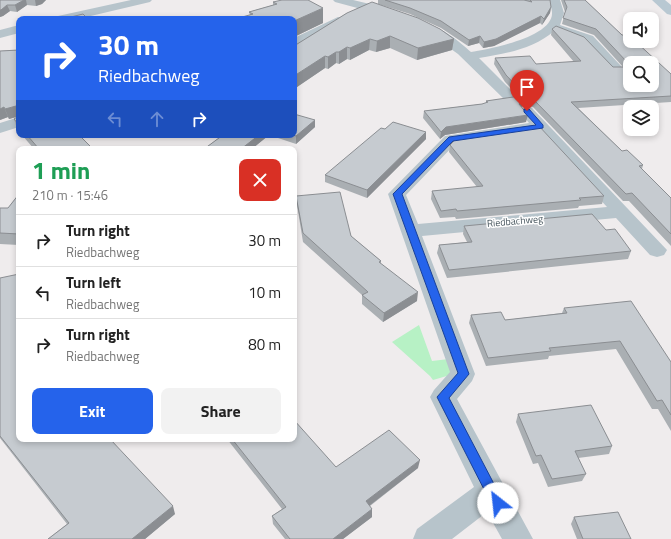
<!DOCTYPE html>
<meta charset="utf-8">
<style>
body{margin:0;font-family:"Titillium Web",sans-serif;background:#f2f2f2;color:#222;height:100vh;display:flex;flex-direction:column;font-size:15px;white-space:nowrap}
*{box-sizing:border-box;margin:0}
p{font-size:13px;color:#767676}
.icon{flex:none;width:22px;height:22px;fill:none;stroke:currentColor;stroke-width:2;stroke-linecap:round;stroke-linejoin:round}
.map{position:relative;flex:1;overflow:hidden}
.side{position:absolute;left:16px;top:146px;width:281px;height:296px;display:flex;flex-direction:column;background:#fff;border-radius:8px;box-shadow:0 2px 6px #0003}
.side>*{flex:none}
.guide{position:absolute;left:16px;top:16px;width:281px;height:122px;border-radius:8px;box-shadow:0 2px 6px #0003;background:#2563eb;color:#fff;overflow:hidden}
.tools{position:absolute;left:623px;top:12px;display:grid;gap:8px}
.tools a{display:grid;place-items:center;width:36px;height:36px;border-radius:8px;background:#fff;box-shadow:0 2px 6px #0003;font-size:20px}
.pin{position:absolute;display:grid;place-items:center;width:34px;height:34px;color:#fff;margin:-41px -17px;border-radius:50% 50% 50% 0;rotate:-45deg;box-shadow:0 0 4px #0007}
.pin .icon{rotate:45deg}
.me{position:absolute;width:44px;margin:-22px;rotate:331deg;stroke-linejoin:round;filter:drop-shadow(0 0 3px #0008)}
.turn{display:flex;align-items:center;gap:14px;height:84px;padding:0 16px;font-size:18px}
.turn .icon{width:52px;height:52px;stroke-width:2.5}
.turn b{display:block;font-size:28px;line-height:34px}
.lanes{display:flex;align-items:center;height:38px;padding:0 16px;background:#0003;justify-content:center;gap:20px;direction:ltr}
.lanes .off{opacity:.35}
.round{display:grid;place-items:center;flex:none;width:42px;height:42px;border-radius:8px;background:#f2f2f2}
.headline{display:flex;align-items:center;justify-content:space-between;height:68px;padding:0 16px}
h1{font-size:24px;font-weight:700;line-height:30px;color:#1e9e55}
.button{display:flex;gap:8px;margin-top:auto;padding:8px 16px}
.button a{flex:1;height:46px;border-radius:8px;background:#2563eb;color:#fff;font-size:16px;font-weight:700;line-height:46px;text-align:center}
.button a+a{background:#f2f2f2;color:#222}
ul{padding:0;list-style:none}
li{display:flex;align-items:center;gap:12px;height:52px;padding:0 16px;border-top:1px solid #e0e0e0}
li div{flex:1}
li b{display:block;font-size:15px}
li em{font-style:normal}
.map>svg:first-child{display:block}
.green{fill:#b7f1c5}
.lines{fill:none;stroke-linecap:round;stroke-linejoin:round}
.street{fill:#b7c4cb;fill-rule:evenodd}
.secondary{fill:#b8c8d2;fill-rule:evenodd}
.wall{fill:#aaafb3}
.shaded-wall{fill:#8b8e92}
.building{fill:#c6cbd0;stroke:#8b8e92;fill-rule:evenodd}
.route{fill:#2563eb;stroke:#184099}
.labels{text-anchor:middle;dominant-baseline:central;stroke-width:3;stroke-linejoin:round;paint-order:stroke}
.street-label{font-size:10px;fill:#44535b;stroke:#fff}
</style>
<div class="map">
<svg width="671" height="539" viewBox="0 0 671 539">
<rect width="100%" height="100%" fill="#efeced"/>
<path class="green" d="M419,325l13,36 17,-2 8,14 -24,7 -3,-4 -38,-34z"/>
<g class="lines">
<path class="street" d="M131,0h21l-2,2 -72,17h-22l2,-3z
M333,0h20l42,10 2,3 -2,3 -4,1 -56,-15z
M548,0h12l4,13 -4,12 33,11 28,30 2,3 -2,3 -5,1 -5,-1 -28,-30 -29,-11c-20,18 -50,23 -75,27l36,36 2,3 -2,3 -5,1 -5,-1 -47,-46 -35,-25 2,-3c13,-3 36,17 46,26 18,-3 83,-15 81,-40 0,-4 -3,-8 -4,-12z
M338,17l4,1 2,3 -2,3 -48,23v-9z
M19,25v8l-19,5v-8z
M527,106l5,2 135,142 -3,5 -7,2 -7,-2 -34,-37 -194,18 53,138 -3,7 -15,18 76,140h-31l-15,-27 -35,27h-39l4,-10 57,-42 -44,-90 4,-7 16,-18 -62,-178 57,-58 84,-13 -10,-12 3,-3zM537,131l70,76 -189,17 -12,-29 50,-52z
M19,117v10l-19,6v-10z"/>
<path class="secondary" d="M652,0h13l6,5v10l-4,-1z"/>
</g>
<path class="wall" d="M0,0h46l-4,4 -6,2 -9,-1 -10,7 -7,-1 -7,5 -3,1z
M378,0h172l1,7 -1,6 -8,12 -2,-2 -46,23 -11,2 -4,-5 -11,3 -27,-18 -31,-14 -32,-10z
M561,0h24l37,35 49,39v28l-93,6 44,43 21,14 -1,4 29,29v48l-42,-45h-6l-90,-94 -7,-2 -5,2 5,15 -81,13 -5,4 -17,-21 1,-7 58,-7 4,-1v-2l31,-4 1,-2 -13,-13 -11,-18 1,-6 41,6 38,-2 -23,-27 1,-6 61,38h10l-29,-32 -32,-11 3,-12z
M273,2l50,21 -29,14v-18l-44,-4 -1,-3 24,-7z
M347,13l107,26 -2,11 -35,10 -27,-12 -14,4 -7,-2 -19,10 -3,-1 -8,5 -3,-1 -8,6 -3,-1 -28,19v8l-3,-49z
M19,50v81l-2,-2 -3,-10 3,-2 -8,2 -1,-2 -8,3v-69z
M315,120v7l-19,17 -27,-9 -17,14h-48l19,-14h71z
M426,132v7l-59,59 -42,-16v-7z
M22,135h57l14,14h-59z
M450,145l154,51 -2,8 -23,2 -1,2 -122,11 -1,-2 -15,1 -9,-19 1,-8 45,-4 -28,-35z
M19,194v51l-19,-1v-36h8z
M296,196l55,40 30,25v3l36,37 -34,21 -21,-18v-9l-59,-53 -6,-37z
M464,226l142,4 25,21 -3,8 -181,19 -10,-25 2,-8 28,-3 -4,-8z
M0,278l19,161 156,75 -30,25h-97l19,-15 -67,-86z
M564,308l107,54v69l-13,-22h-6l-36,-60 -67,7 -1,3 -62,7 -17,-43 2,-8 34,5 57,-7z
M518,414l94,32 -3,8 -31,4 8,16 -4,7 -34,6 -10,-24 -5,1 -17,-42z
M227,439h67l42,28 82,1 -48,38 2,11 -29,22h-58l-12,-15 -1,-8 10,-7z
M574,517l57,22h-54l-6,-15z"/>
<path class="shaded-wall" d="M24,0h2l1,5 -10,7 -2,-7z
M35,0h11l-4,4 -6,2z
M7,5l3,6 -7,5 -3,1v-7z
M551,7l-1,6 -8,12 2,-6z
M323,8v15l-29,14v-16z
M541,16l-1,7 -46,23 -11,2 1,-6z
M390,36v12l-14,4 1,-11z
M480,36l-1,7 -11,3 1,-6z
M370,39l-1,11 -19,10v-12z
M454,39l-2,11 -35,10 1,-12z
M347,47v12l-8,5v-12z
M336,52v11l-8,6v-12z
M325,56v12l-28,19v8l-3,2v-21z
M528,98l-2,7 -5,2 -2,-3 3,-4z
M16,106l3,10 -10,3 -4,-10z
M4,107l4,10 -8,3v-11z
M528,115l-2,7 -81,13 -5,4 1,-7 5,-5z
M315,120v7l-19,17v-8z
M426,132v7l-59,59v-8z
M259,135h10l-17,14h-11z
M418,292l-1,9 -34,21 1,-9z
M420,460l-2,8 -53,41 1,-8z
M173,506l2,8 -30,25h-13z
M372,509v8l-29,22h-10z"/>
<path class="building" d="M0,0h24l-9,5h-8l-6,5h-1z
M282,0h26l15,8 -29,13v-2h-59l18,-5 -4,-2 28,-8 -4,-2z
M385,0h139l8,2 -2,-2h20l1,7 -7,12 -3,-3 -45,23 -12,3 -4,-6 -11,4 -28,-19 -31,-13z
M564,0h21l37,35h6l2,1v5h5l36,33v22l-100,6 51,49 5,-1 16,15 -4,1 32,32v36l-39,-41 -6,1 -92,-94 -6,-2 -6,2 -3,4 9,11 -82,12 -5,5 -17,-21 58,-7 6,-2 -2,-1 34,-5 -2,-3 1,-4 -13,-14 -11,-17 35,-2 6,8 45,-3 -29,-32 4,-3 28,11 29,30h10l4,-5 -31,-33 -33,-11 4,-11zM630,63h22v22h-22z
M372,2l46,16 22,11 14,10 -36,9 -28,-12 -13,5 -7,-2 -20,9 -3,-1 -8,5h-3l-8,5 -3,-1 -31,20v-30l53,-33z
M83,14l5,5h-25z
M19,50v75l-5,-6 3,-2 -1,-11 -11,3 -1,-2 -4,2v-58z
M294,114l21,6 -19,16 -3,-1h1z
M393,122l33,10 -59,58 -42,-15 56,-47 4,1z
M538,125l66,71 -25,2 2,2 -124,11 -1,-2 -15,2 -9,-20 51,-5 -33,-41 8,-8z
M27,135h52l14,14h-54z
M223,135h36l-18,14h-37z
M340,192l11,44 30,25 -2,1 39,30 -34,21 -22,-18 6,-3 -65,-59 -7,-37z
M19,194v40l-19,-1v-25h8z
M592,214l14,16 9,-1 16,22 -182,19 -10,-25 33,-3 -8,-16z
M19,274v165h91l63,67 -41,33h-84l21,-16 -69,-87v-158z
M631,301l40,61v53l-9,-15 -5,1 -37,-60 -71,7 2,3 -63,7 -17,-43 30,-3 4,8 62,-7 -3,-5z
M591,405l21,41 -37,5 11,23 -34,5 -11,-24 -5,1 -18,-42z
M294,420l42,47 53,-37 31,30 -54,41 6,8 -39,30h-43l-18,-23 14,-9 -54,-68h62z
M618,512l13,27h-48l-9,-22z"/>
<path class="route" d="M524,109h5l14,16v3l-90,13 -51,53 67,180 -20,24 55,105 -2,4 -4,2 -5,-2 -56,-110 21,-24 -65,-179 56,-57 87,-12 -12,-13z"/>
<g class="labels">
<g class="street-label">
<text transform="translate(515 221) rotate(-5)">Riedbachweg</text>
</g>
</g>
</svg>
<div class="tools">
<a><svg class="icon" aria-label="sound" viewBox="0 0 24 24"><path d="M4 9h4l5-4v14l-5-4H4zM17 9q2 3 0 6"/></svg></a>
<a><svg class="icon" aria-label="search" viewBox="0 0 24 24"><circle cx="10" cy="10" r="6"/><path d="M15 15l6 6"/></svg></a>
<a><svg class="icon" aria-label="layers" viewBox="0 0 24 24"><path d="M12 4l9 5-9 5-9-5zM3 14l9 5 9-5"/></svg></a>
</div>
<div class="pin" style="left:527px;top:111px;background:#d93025"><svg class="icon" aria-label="arrive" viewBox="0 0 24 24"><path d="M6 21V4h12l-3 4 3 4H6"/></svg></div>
<svg class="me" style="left:498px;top:503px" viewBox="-20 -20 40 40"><circle r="19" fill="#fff"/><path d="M0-13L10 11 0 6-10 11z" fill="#2563eb"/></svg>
<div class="guide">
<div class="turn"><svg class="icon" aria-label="right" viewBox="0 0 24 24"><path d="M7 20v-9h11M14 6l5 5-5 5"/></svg><div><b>30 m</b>Riedbachweg</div></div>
<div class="lanes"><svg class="icon off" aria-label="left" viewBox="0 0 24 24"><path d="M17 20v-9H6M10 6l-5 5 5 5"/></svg><svg class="icon off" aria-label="ahead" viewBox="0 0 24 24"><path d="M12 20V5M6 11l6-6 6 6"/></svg><svg class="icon" aria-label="right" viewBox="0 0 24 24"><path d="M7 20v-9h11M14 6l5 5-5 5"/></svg></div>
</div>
<section class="side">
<div class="headline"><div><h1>1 min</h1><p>210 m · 15:46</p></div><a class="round" style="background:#d93025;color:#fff"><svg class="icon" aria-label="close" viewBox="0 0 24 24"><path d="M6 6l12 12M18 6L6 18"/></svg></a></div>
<ul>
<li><svg class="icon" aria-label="right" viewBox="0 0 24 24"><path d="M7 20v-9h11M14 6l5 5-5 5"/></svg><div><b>Turn right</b><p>Riedbachweg</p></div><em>30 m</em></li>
<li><svg class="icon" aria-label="left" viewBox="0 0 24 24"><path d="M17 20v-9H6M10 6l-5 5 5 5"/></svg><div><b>Turn left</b><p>Riedbachweg</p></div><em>10 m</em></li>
<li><svg class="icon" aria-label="right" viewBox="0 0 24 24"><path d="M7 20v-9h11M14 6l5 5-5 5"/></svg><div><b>Turn right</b><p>Riedbachweg</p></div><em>80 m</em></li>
</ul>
<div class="button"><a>Exit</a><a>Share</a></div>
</section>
</div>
